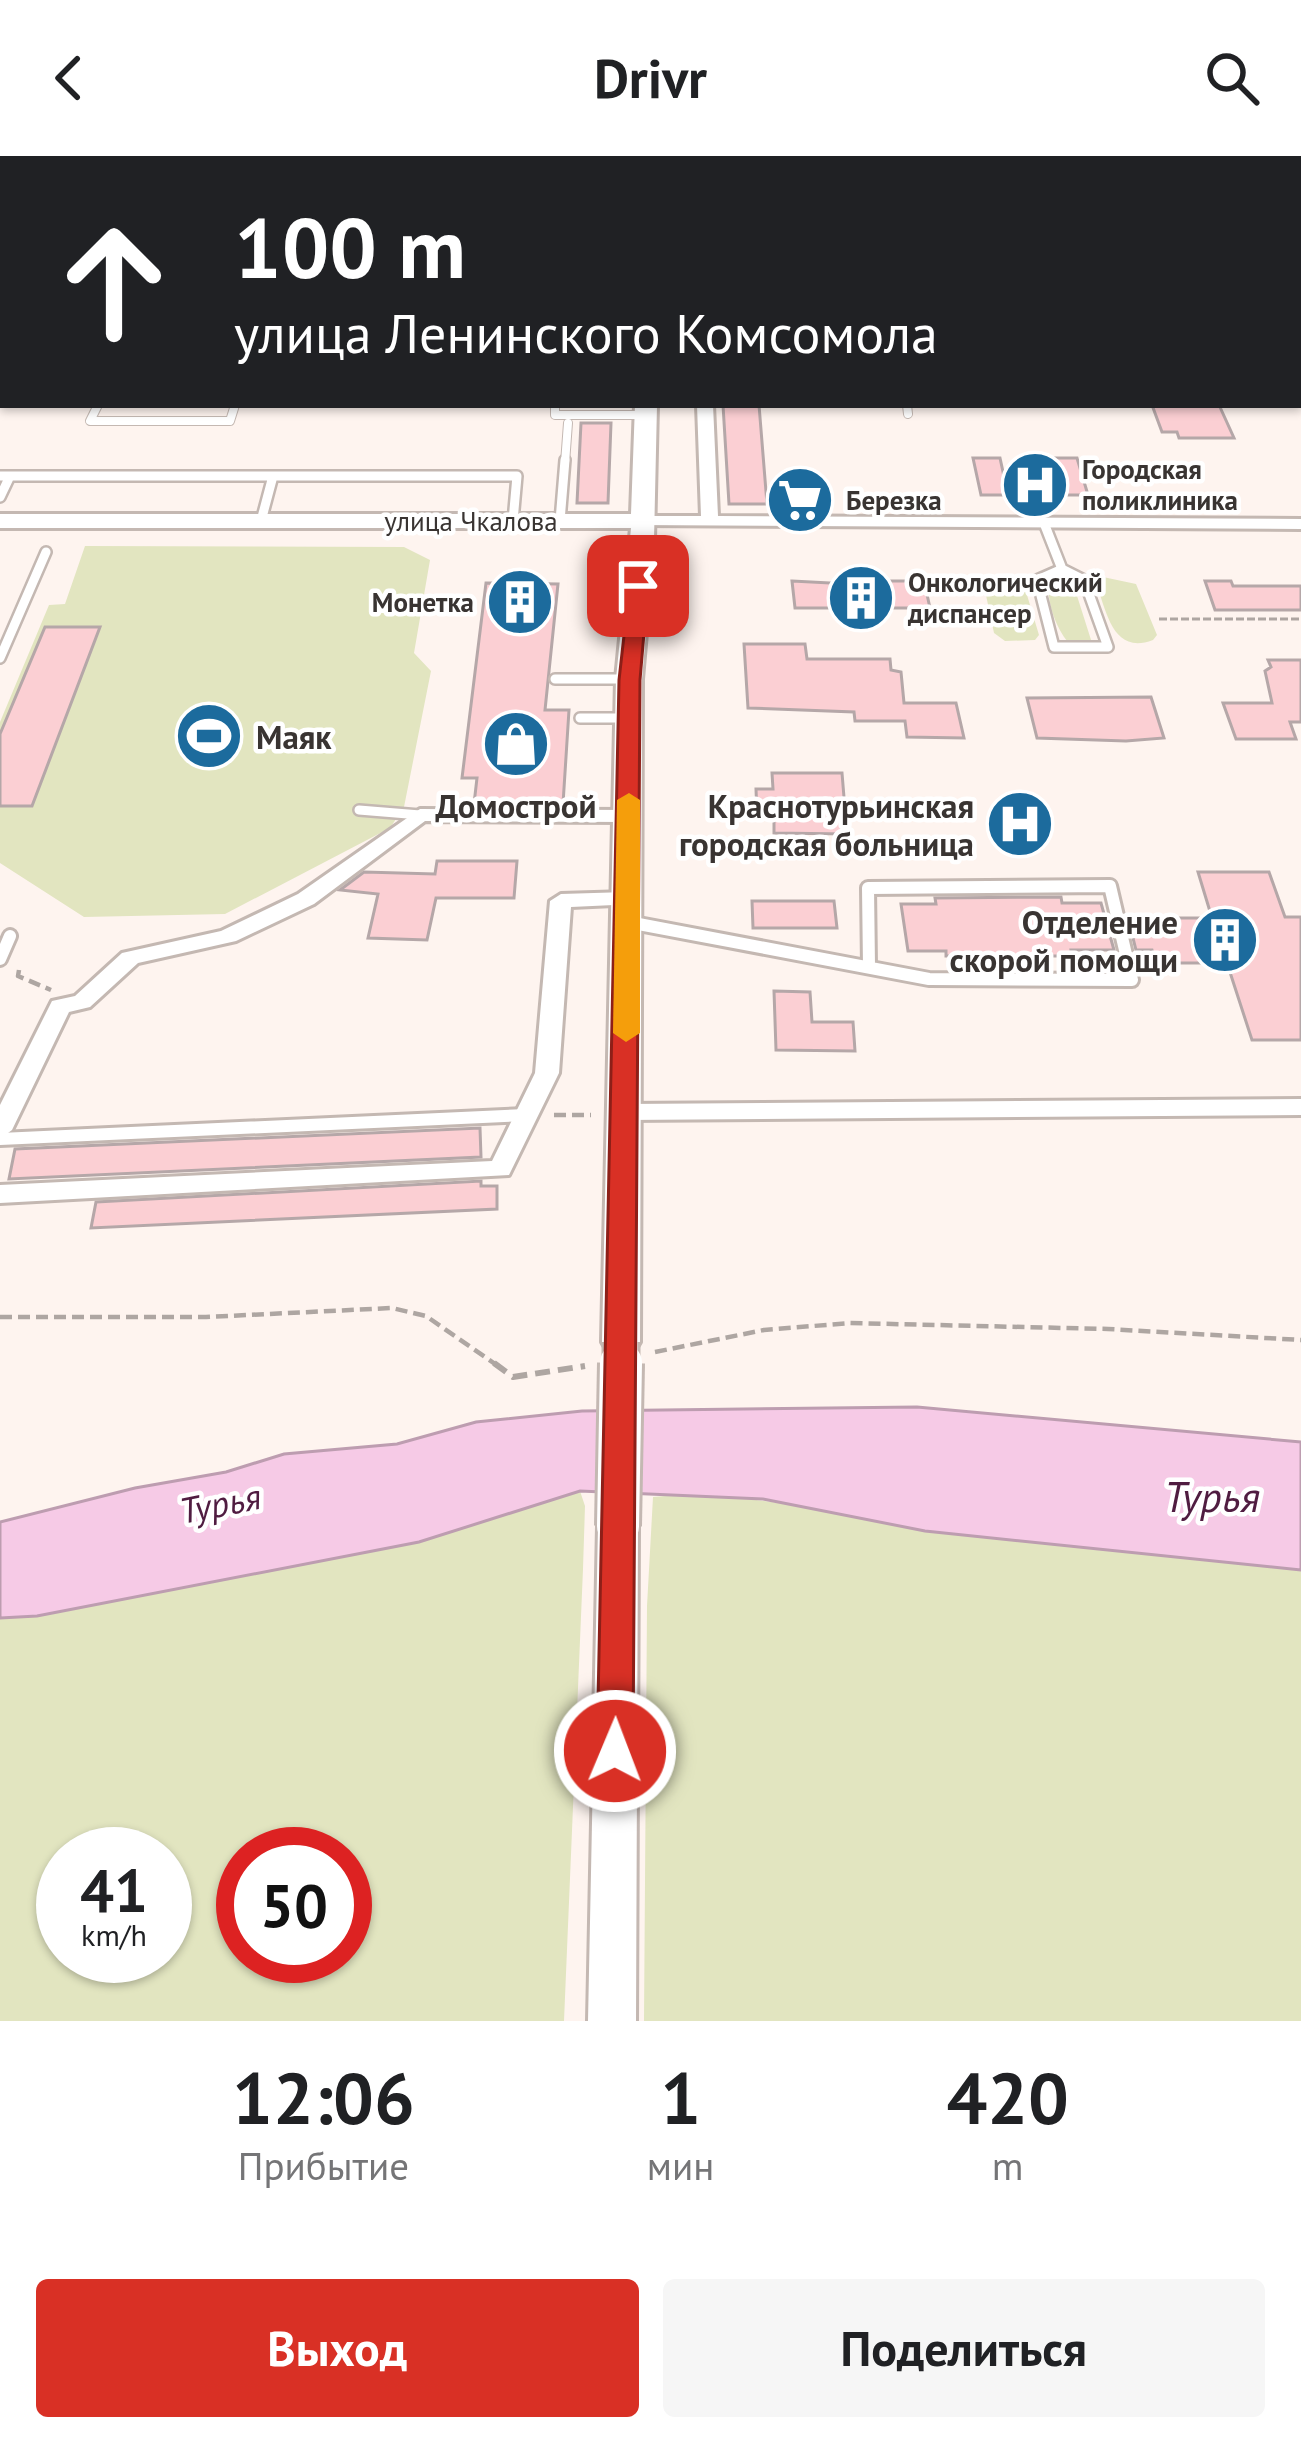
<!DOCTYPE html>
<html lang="ru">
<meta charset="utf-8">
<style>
body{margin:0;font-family:"PT Sans",sans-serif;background:#f6f6f6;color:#202124;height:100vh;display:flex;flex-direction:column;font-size:45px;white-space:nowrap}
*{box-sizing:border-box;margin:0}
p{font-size:39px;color:#757577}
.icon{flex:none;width:66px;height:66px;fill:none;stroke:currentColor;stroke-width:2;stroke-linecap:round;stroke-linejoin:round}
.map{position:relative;height:1865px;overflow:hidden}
.details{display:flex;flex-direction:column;background:#fff;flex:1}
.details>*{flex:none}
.guide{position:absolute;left:0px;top:0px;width:1302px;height:252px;box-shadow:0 3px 9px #0004;background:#202124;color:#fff;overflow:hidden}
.speed{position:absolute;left:36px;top:1671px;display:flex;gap:24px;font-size:60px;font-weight:700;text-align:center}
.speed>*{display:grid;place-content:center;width:156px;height:156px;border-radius:50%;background:#fff;box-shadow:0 3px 9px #0004;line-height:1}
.speed small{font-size:30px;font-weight:400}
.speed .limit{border:18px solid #d22;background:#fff;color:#111}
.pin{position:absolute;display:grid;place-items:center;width:102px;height:102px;color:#fff;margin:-51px;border-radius:24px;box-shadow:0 6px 18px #0006}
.me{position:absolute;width:132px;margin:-66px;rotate:1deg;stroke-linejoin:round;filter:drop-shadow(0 0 9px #0008)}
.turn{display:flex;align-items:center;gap:42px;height:252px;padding:0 36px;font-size:54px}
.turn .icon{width:156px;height:156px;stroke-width:2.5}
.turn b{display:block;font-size:84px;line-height:102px}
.eta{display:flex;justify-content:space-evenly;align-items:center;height:204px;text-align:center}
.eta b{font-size:72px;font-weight:800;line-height:84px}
.primary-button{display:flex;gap:24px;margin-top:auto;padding:24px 36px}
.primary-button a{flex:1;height:138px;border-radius:12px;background:#d93025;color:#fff;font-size:48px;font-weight:800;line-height:138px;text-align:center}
.primary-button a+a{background:#f6f6f6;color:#202124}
header{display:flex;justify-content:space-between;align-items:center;height:156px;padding:0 36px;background:#fff;font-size:54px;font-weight:800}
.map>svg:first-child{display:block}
.green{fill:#e2e5c0;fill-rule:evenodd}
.water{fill:#f6cae6;stroke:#bd9db0;stroke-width:3}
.building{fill:#fbcfd3;stroke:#b5a7a8;stroke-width:3}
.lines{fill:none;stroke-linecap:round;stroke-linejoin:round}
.service-far2-casing{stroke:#c4b8b2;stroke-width:10}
.service-far1-casing{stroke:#c4b8b2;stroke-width:14}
.service-casing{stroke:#c4b8b2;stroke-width:18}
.minor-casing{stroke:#c4b8b2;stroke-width:6}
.secondary-casing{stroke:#c4b8b2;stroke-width:6}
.path-far2{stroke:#aea6a2;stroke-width:3;stroke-dasharray:8 3;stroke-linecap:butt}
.path-far1{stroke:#aea6a2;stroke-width:4.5;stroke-dasharray:12 6;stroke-linecap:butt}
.path{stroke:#aea6a2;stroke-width:6;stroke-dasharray:15 8;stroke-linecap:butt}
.service-far2{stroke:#fff;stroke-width:8}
.service-far1{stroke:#fff;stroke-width:9}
.service{stroke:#fff;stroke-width:12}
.minor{fill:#fff;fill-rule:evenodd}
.secondary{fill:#fff;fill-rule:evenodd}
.secondary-bridge-far1-casing{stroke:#c4b8b2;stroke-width:39;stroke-linecap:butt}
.secondary-bridge-casing{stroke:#c4b8b2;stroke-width:48;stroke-linecap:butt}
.secondary-bridge-far1{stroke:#fff;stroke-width:33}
.secondary-bridge{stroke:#fff;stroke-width:42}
.route{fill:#d93025;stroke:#8d1f18;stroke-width:3}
.slow{fill:#f59e0b}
.labels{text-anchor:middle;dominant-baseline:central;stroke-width:9;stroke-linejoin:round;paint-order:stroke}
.far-poi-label{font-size:27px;font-weight:bold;fill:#393432;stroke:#fff;text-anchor:start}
.far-street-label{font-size:27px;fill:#393432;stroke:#fff}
.poi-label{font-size:33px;font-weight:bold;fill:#393432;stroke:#fff;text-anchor:end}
.water-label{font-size:36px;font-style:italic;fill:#501c41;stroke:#fff}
.near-water-label{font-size:42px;font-style:italic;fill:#501c41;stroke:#fff}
</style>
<header><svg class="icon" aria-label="back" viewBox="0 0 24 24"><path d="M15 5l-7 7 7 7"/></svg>Drivr<svg class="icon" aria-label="search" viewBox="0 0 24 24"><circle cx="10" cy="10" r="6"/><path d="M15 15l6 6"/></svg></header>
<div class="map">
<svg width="1301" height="1865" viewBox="0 0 1301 1865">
<rect width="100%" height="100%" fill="#fef4ef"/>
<path class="green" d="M85,390l319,1 26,13 -16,93 17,18 -27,136 -14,21 -165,86 -141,3 -84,-54v-141l49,-117 16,-1z
M1059,420l13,4 20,63 -22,1c-14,-13 -26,-49 -20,-66z
M1006,421l18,8 15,50 -4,5 -30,1 -11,-8 -11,-52z
M1103,421l33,7 21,51 -4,5c-40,15 -46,-27 -57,-57z
M580,1335l5,15 -2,63 -19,452h-564v-403l37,-2 382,-74zM63,1698h102v102h-102zM243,1698h102v102h-102z
M702,1337l109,14 114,24 376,39v451h-657l3,-415 6,-109z"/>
<path class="water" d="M917,1251l384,35v128l-376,-39 -162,-32 -183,-8 -161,51 -382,74 -37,2v-96l135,-34 91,-16 58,-18 113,-10 79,-22 106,-11z"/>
<path class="building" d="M723,249h36l8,99h-38z
M1152,249h67l15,33h-55l-2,-6h-15z
M581,267h30l-3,80h-31z
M973,302h27l8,37h-27z
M1051,302h26l11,37h-27z
M792,425l95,5v-5h37l6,27h-135z
M1205,425h26l2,5h68v24h-86z
M486,427l72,1 -13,126h24l-6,94h-89l3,-26h-15z
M45,471h55l-68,179h-32v-72z
M744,488h61l2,15h83l1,11 10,2 3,31h52l8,35 -57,-1 -2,-16h-50l-1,-9 -106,-4z
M1268,504h33v62h-11l6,17h-60l-13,-36h49l-7,-32 6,-4z
M1151,541l13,41 -38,3 -89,-3 -10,-40z
M772,617h70l5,61 -73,-1v-18h-17l-1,-26h17z
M437,705h80l-3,37h-78l-9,42 -59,-2 10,-44 -38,-4 24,-18 71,2z
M1198,716h71l16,45h16v123h-49l-25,-77h-71l-4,-13h-16l-8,-32h84z
M1061,741l1,6h39l13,47h-43l1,6h-126v-5h-38l-7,-47h35l-1,-6z
M752,745h82l3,27h-84z
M774,835l36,1 2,30h41l2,29 -79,-1z
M480,972l1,29 -472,22 6,-30z
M481,1025v5h16v23l-406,19 5,-26z"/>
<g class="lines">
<defs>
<path id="service-far2" d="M98,249l-8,16h140l5,-16
M555,249v10h90
M907,249l1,9
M565,307l3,-40"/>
<path id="service-far1" d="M0,320h517l-4,45
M0,341l10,-21
M261,365l12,-45
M560,365l5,-61
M1044,367l18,46
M1062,413l22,11 24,67h-54l-17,-67z
M0,502l46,-106
M555,523h73
M580,562h47
M359,654l61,5"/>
<path id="service" d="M628,766l301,57 203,1 -22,-94 -242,2 1,78
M0,803l10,-23
M0,983l526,-24"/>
<path id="minor" d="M0,170h3v8h-3z
M1299,194l2,1v10l-2,-1z
M697,249h16l5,111 583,3v10l-665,-4 -3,-4 9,-5h59z
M420,653l209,1 10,6 -10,6 -204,-1 -111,83 -78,37 -98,22 -48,44 -21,5 -57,118 -12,9v-34l52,-104 23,-5 47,-43 99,-22 77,-37z
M627,736l11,7 -3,5 -64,3 -12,166 -50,102 -509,28v-18l492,-24 43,-88 15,-172 11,-7z
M1301,943v16l-675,5 -12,-8 12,-8z"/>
<path id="secondary" d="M661,0h37l2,3h-37z
M1299,53h2v12h-2z
M635,249h22l-3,135 -12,139 -2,663 -6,10 -13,4 -13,-4 -6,-10 14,-663 15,-151h-631v-14h631z
M618,1353l14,5 6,12 -2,495h-48l10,-495 6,-12z"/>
</defs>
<use href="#service-far2" class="service-far2-casing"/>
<use href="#service-far1" class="service-far1-casing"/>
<use href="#service" class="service-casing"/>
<use href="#minor" class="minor-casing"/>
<use href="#secondary" class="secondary-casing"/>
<path class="path-far2" d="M596,0l21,3
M732,0l32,3
M1159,463h142"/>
<path class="path-far1" d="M19,814l-1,6 33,14
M554,959h37
M0,1161h206l186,-9 34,8 72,50
M655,1196l109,-22 86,-7 258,6 193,11"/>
<path class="path" d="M494,1207l19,14 72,-11"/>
<use href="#service-far2" class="service-far2"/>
<use href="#service-far1" class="service-far1"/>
<use href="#service" class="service"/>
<use href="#minor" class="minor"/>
<use href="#secondary" class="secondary"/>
<defs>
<path id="secondary-bridge-far1" d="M621,1210v-24"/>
<path id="secondary-bridge" d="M618,1370l3,-163"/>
</defs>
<use href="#secondary-bridge-far1" class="secondary-bridge-far1-casing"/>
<use href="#secondary-bridge" class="secondary-bridge-casing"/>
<use href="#secondary-bridge-far1" class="secondary-bridge-far1"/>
<use href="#secondary-bridge" class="secondary-bridge"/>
</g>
<path class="route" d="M630,426l18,4 -8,94 -7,1071 -5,11 -13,5 -13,-5 -5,-11 22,-1071z"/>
<path class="slow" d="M629,637l11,7v233l-14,9 -13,-9 4,-233z"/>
<defs>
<symbol id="hospital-disc" viewBox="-11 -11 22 22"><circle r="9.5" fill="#1c6b9d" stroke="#fff"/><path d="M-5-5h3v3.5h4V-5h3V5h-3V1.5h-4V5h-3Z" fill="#fff"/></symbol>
<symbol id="supermarket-disc" viewBox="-11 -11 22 22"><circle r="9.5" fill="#1c6b9d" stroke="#fff"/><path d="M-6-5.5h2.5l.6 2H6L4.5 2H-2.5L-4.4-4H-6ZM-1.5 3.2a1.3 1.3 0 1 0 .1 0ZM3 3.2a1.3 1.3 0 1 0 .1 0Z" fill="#fff"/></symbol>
<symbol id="building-disc" viewBox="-11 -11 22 22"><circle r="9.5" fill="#1c6b9d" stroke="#fff"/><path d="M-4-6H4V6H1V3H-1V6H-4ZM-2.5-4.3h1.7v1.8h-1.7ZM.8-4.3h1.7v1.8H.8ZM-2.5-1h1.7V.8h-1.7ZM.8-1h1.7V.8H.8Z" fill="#fff"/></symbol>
<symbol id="stadium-disc" viewBox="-11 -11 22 22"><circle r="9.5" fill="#1c6b9d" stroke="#fff"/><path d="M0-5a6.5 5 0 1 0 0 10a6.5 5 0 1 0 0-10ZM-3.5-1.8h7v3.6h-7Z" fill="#fff"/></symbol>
<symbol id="shop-disc" viewBox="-11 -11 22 22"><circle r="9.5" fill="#1c6b9d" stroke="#fff"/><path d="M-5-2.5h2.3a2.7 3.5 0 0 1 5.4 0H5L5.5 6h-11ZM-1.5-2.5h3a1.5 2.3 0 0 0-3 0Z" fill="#fff"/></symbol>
</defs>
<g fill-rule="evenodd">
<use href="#hospital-disc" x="997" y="291" width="76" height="76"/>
<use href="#supermarket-disc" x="762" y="306" width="76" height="76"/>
<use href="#building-disc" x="823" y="404" width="76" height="76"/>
<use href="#building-disc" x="482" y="408" width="76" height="76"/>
<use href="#stadium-disc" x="171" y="542" width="76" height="76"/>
<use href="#shop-disc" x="478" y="550" width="76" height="76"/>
<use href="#hospital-disc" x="982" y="630" width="76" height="76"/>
<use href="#building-disc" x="1187" y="746" width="76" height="76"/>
</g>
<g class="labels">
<g class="far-poi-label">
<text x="1082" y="313">Городская<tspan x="1082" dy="31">поликлиника</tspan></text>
<text x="846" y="344">Березка</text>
<text x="908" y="426">Онкологический<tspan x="908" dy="31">диспансер</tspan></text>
<text x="474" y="446" text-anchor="end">Монетка</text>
</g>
<g class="far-street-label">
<text x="471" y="365">улица Чкалова</text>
</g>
<g class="poi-label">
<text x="256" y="580" text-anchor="start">Маяк</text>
<text x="516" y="649" text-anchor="middle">Домострой</text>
<text x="974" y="649">Краснотурьинская<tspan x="974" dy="38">городская больница</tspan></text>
<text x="1178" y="765">Отделение<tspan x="1178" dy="38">скорой помощи</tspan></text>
</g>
<g class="water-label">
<text transform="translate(220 1347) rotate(-11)">Турья</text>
</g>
<g class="near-water-label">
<text x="1212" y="1340">Турья</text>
</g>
</g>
</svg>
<div class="speed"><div>41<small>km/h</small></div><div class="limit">50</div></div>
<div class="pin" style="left:638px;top:430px;background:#d93025"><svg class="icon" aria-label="arrive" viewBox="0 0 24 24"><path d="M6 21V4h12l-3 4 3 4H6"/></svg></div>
<svg class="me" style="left:615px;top:1595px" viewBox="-20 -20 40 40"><circle r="17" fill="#d93025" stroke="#fff" stroke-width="3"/><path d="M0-11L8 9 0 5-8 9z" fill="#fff"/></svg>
<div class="guide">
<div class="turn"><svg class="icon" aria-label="ahead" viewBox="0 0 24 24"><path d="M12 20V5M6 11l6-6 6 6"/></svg><div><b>100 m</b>улица Ленинского Комсомола</div></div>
</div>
</div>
<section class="details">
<div class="eta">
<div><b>12:06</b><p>Прибытие</p></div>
<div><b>1</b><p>мин</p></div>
<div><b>420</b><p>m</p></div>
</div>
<div class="primary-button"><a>Выход</a><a>Поделиться</a></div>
</section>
